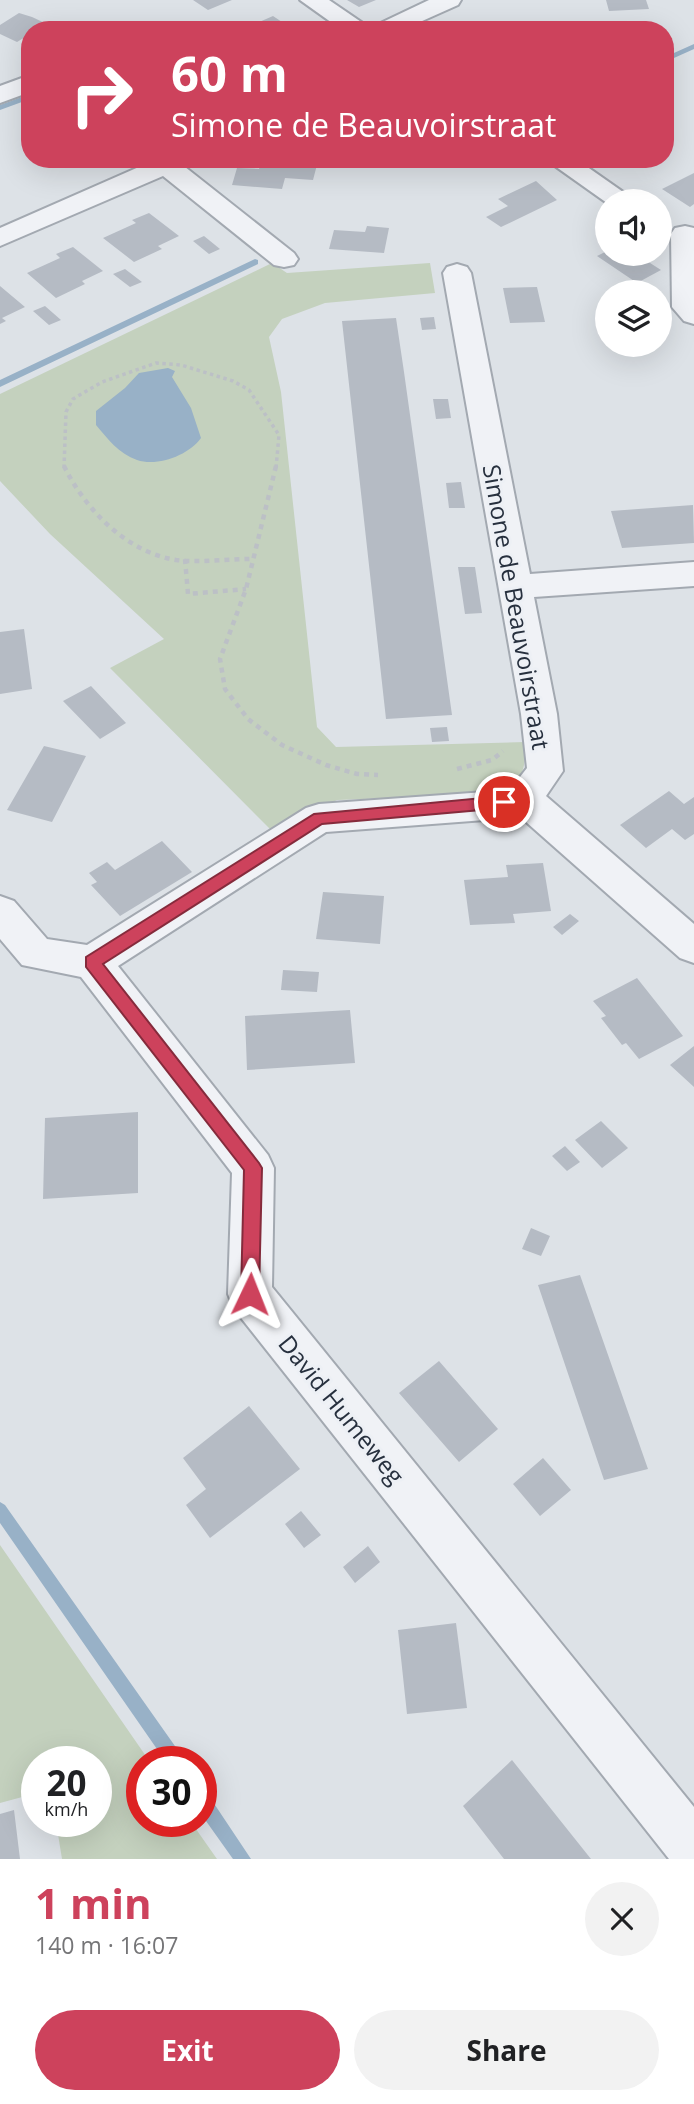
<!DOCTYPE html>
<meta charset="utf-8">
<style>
body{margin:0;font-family:"Open Sans",sans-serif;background:#f2f2f2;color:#202124;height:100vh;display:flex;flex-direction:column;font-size:26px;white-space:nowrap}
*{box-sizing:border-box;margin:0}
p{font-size:23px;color:#757577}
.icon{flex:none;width:38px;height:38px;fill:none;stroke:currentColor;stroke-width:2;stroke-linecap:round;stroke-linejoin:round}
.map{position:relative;height:1859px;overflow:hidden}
.panel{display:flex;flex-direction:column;background:#fff;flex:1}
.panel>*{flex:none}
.top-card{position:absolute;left:21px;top:21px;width:653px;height:147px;border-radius:28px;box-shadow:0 7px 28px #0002;background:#cd425c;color:#fff;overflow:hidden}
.fabs{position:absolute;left:595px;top:189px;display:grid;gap:14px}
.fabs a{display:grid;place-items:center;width:77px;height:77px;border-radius:50%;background:#fff;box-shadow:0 7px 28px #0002;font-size:35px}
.speed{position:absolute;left:21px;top:1746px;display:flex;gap:14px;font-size:35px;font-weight:700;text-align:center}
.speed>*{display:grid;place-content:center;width:91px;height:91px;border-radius:50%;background:#fff;box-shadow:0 7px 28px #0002;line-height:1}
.speed small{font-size:18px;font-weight:400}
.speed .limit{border:10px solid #d22;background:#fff;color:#111}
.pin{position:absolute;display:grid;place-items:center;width:60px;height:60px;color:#fff;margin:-30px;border:4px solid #fff;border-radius:50%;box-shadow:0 2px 7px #0007}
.me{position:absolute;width:77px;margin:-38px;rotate:2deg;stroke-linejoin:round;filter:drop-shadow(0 0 5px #0008)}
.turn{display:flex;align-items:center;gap:24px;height:147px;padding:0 35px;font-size:32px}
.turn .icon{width:91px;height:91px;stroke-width:2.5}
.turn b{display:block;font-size:49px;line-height:60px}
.round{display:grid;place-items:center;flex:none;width:74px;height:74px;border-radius:37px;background:#f2f2f2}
.summary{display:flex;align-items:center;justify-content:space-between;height:119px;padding:0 35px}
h1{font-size:42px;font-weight:700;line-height:52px;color:#cd425c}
.button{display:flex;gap:14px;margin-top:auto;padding:14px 35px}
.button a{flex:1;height:80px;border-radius:42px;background:#cd425c;color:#fff;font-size:28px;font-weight:700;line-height:80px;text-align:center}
.button a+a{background:#f2f2f2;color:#202124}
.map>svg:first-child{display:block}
.green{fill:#c4d1be}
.water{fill:#98b1c7}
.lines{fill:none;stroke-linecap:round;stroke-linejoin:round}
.stream{fill:#98b1c7;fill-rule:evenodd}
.building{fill:#b5bbc4}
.minor-casing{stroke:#a3a9b1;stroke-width:4}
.path-far1{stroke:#bcc0c6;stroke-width:3.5;stroke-dasharray:3.5 3.5;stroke-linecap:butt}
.path{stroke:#bcc0c6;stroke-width:4.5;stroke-dasharray:5 5;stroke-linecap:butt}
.minor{fill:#f0f2f6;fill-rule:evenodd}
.route{fill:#cd425c;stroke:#852b3c;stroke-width:2}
.labels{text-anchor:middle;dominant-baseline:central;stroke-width:6;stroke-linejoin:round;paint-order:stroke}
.street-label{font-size:24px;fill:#27303e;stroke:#edf0f5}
</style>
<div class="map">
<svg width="694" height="1859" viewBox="0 0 694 1859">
<rect width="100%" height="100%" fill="#dde2e7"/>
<path class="green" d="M272,263l15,10 143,-10 5,30 -110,10 -43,16 -13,18 12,55 36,335 19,20 189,-5c1,31 -3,43 -34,52l-154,6 -65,31 -162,-163 54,-29 -114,-105 -50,-53v-87z
M0,1545l150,217h-8v60h49l26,37h-155l-6,-37h40v-60h-59v31l-37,10z"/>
<path class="water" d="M168,368l7,3 -3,6 19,31 10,30c-12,17 -43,29 -64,22 -18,-6 -30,-22 -41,-35v-14l29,-23 14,-15z"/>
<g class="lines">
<path class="stream" d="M694,44v5l-29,13v-5z
M30,94v5l-30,11v-5z
M255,259l3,1v4l-258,123v-7z
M0,1502l5,3 177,251 2,6h-18l-166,-239z
M201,1791l6,2 44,66h-18l-32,-45z"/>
</g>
<path class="building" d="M193,0h39l-24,10z
M347,0h29l-17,7z
M606,0h40l3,9 -40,2z
M19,13l13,4 15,7 -17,6v4l-13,8 -17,-8v-9z
M273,16l21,14h-53z
M262,159h35l21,2 -5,19 -28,-2 -3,11 -50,-4 5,-17 22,1z
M694,173v31l-4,3 -28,-18z
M536,181l21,19 -56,27 -15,-10 22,-11 -10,-7z
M149,213l30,23 -21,10 4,3 -28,13 -31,-24 33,-15 -4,-3z
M367,226l22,2 -5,25 -55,-4 5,-19 31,2z
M204,236l16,13 -11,5 -16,-13z
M73,247l30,24 -21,10 3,3 -29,14 -29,-25 33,-15 -4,-4z
M607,251v3h29l25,16 -24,13 -40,-27z
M125,269l17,13 -12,5 -17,-13z
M0,286l25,21 -23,11 4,3 -6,3z
M537,287l8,35 -35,1 -7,-35z
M45,306l16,14 -12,5 -16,-14z
M434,317l2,12 -14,1 -2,-12z
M396,318l8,54 48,343 -66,4 -44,-398z
M433,399h15l3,19 -15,1z
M461,482l4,26h-16l-3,-25z
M693,505l1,38 -72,5 -11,-37z
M458,567h17l7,46 -17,1z
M24,629l8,60 -32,5v-62z
M91,686l35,37 -26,16 -37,-38z
M447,727l2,14 -17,1 -2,-14z
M44,746l42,10 -34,66 -45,-12z
M669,791l15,13 10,-7v37l-9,6 -13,-11 -26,19 -26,-23z
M162,841l30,31 -72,44 -29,-31 6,-3 -8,-9 18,-11 8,8z
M543,863l8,48 -38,3 2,9 -45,2 -6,-45 44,-3 -2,-12z
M323,892l61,4 -4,48 -64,-5z
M570,914l9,7 -17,14 -9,-8z
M283,970l36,2 -2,20 -36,-2z
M637,978l46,58 -44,23 -13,-16 -4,2 -21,-27 5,-2 -13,-15z
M350,1010l5,53 -108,7 -2,-54z
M694,1046v41l-24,-22z
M138,1112v81l-95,6 2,-81z
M601,1121l27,27 -26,20 -27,-28z
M565,1146l15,16 -13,9 -15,-15z
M531,1228l19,8 -9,20 -19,-7z
M580,1275l68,194 -44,11 -66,-195z
M439,1361l59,68 -39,33 -60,-69z
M249,1406l51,63 -90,69 -24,-33 20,-16 -23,-31z
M543,1458l28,32 -31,26 -27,-32z
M301,1511l20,24 -17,13 -19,-24z
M368,1546l12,16 -25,21 -12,-16z
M456,1623l11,85 -60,6 -9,-84z
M512,1760l79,99h-87l-41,-53z
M14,1810l6,49h-20v-45z"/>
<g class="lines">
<defs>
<path id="minor" d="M300,0h29l41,28 59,-28h32l-3,5 -56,25h-60z
M30,75v17l-30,11v-17z
M157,159h18l119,94 4,6 -4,6 -10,2 -10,-2 -111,-89 -163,70v-18z
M545,159h31l60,42 -29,2z
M685,226l9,2v96l-10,-3 -12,-14 -1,-73 4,-6z
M457,264l10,3 4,6 59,301 164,-12v24l-160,11 23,117 6,57 -17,25 148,128v39l-14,-5 -163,-144 -32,6 -159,12 -208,134 150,189 6,13 -2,119 422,520v52h-25l-435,-550 -6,-15 4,-121 -151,-196 -59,-12 -22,-26v-43l14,5 33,38 40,6 219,-137 13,-4 166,-12 28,-6 14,-18 -6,-54 -78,-441 4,-6z"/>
</defs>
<use href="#minor" class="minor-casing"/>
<path class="path-far1" d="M64,468l2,-56 7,-13 29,-17 54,-19 25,2 52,16 16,9 30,45 -3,33"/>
<path class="path" d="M64,466c21,43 62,86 112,94 24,3 51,-1 76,-1
M276,466l-30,123 -26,70 5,30 23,30 34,26 44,20 31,9 21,1
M185,559l3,35 58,-5
M457,769l35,-9 11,-9"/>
<use href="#minor" class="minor"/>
</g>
<path class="route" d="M504,796l8,6 -8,6 -182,16 -219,140 156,199 3,5 -3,126 -3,6 -6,3 -7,-3 -2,-6 3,-124 -158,-203v-10l228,-143z"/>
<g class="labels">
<g class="street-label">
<text transform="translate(517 607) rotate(80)">Simone de Beauvoirstraat</text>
<text transform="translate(342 1409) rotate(51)">David Humeweg</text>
</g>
</g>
</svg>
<div class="fabs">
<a><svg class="icon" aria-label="sound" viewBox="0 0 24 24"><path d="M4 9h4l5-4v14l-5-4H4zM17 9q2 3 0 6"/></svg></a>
<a><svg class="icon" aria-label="layers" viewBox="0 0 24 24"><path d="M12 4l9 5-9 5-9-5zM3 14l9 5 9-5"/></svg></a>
</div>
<div class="speed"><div>20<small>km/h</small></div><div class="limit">30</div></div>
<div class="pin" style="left:504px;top:802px;background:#d93025"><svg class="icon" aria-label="arrive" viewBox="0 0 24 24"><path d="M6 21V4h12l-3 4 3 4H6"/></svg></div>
<svg class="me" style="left:250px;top:1294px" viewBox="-20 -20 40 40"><path d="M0-17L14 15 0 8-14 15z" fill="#cd425c" stroke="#fff" stroke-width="4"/></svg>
<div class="top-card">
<div class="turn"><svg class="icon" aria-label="right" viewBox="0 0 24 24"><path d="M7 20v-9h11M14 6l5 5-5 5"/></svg><div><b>60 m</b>Simone de Beauvoirstraat</div></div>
</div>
</div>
<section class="panel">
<div class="summary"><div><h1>1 min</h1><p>140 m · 16:07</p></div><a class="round"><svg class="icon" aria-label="close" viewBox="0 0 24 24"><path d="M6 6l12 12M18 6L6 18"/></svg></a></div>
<div class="button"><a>Exit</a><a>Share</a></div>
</section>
